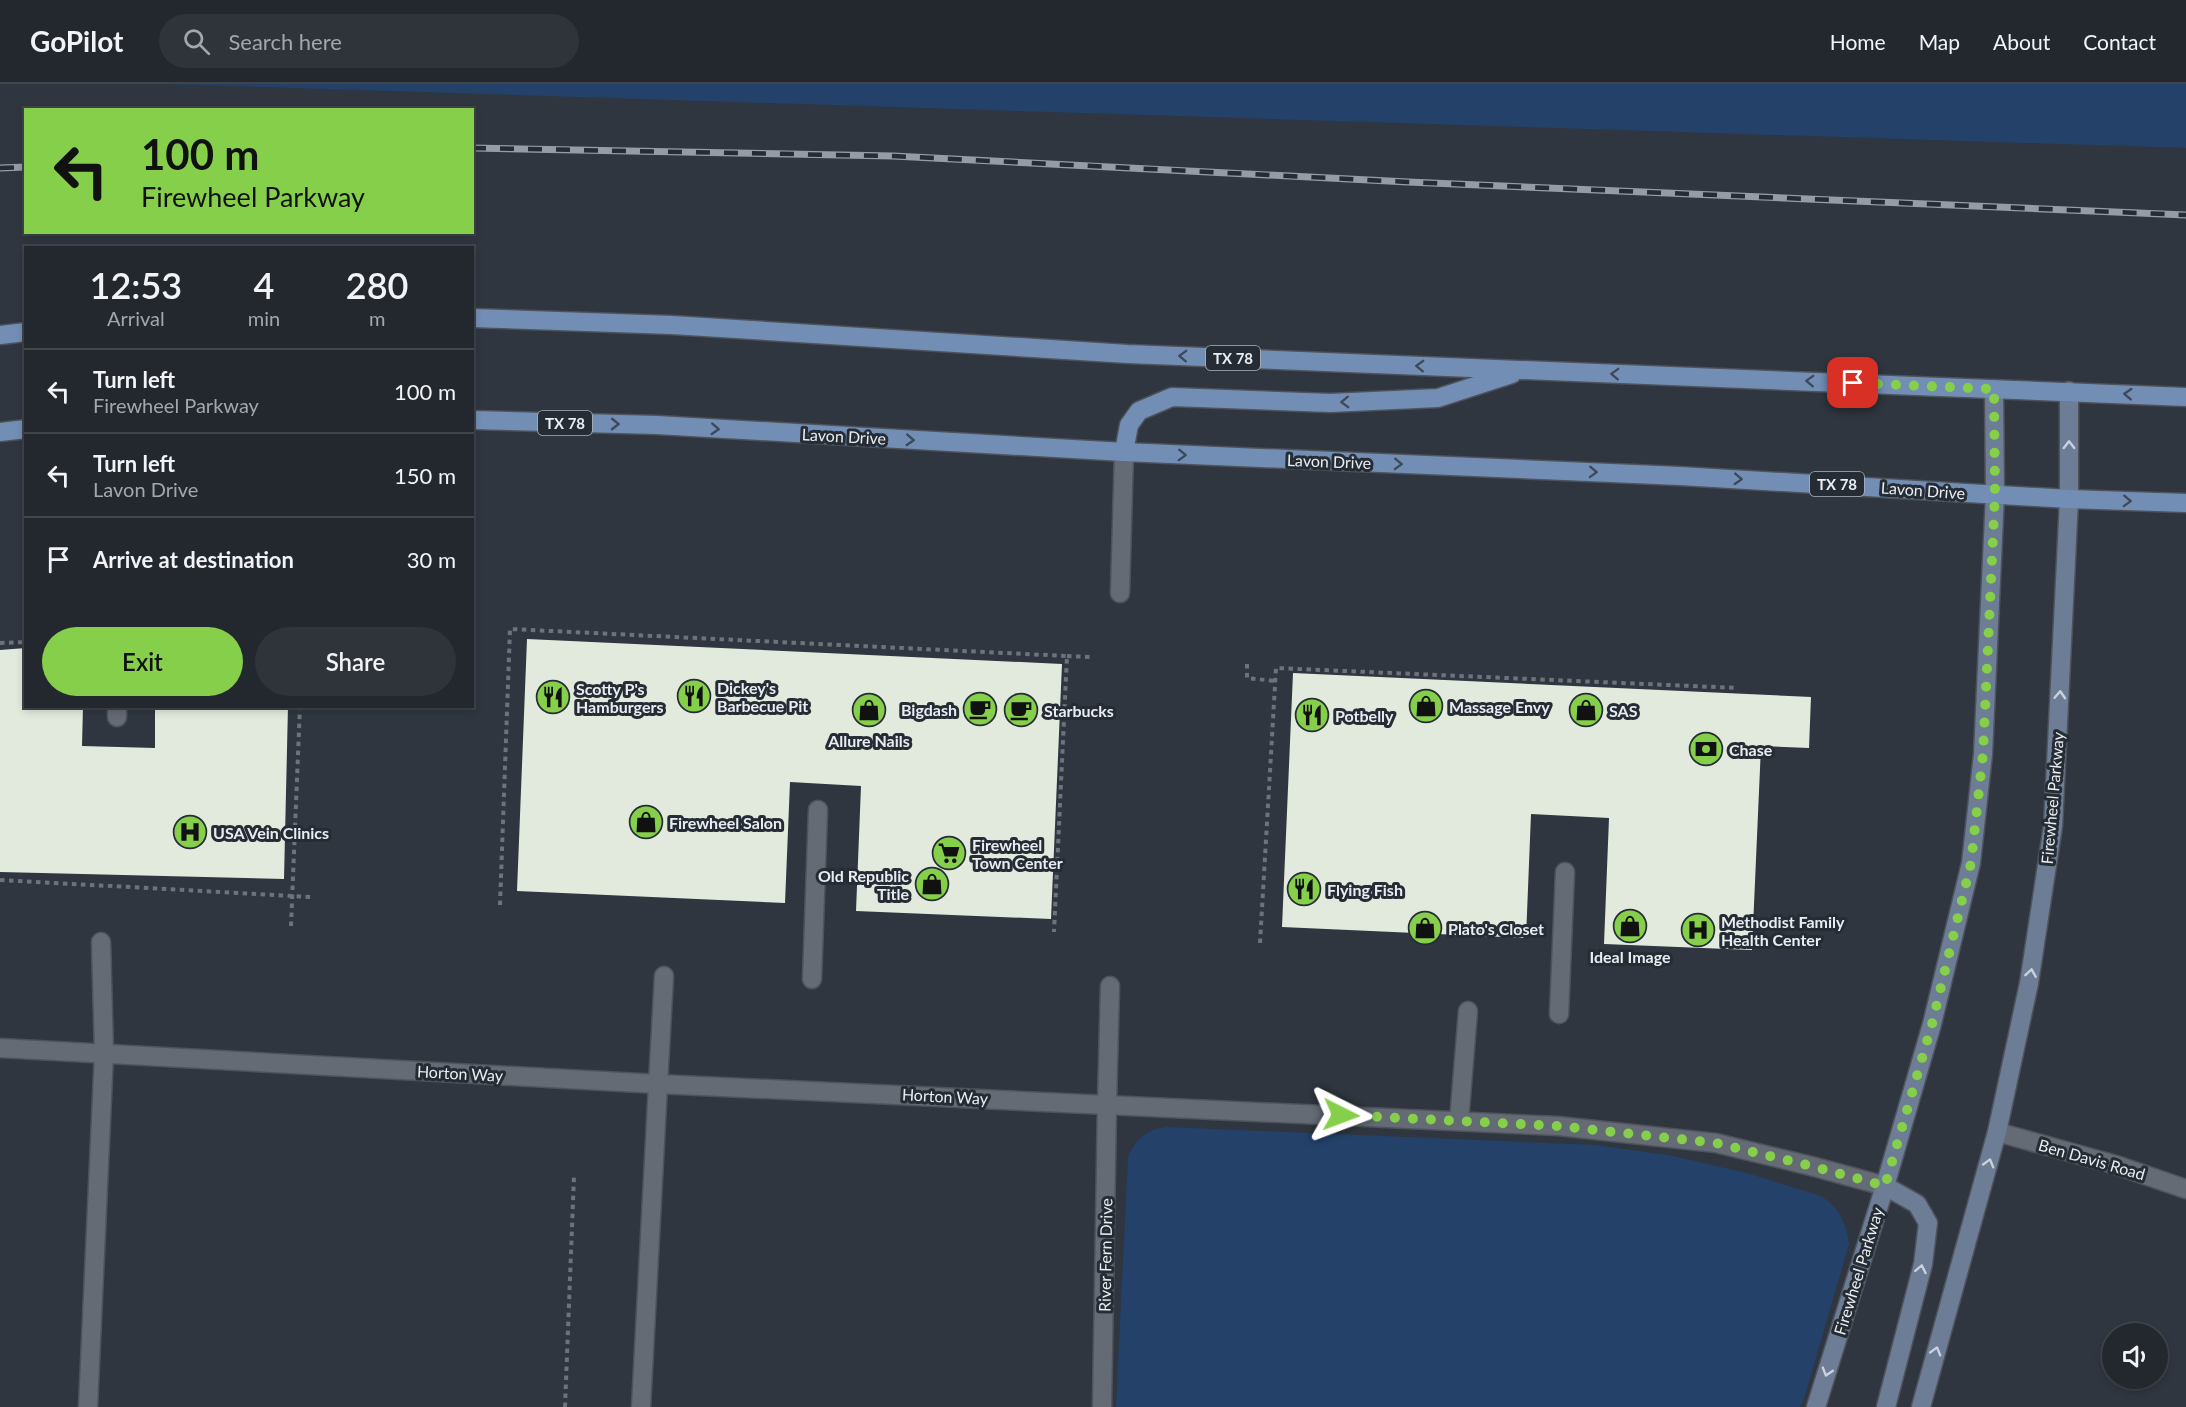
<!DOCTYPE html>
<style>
body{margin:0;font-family:Lato,sans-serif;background:#2f343b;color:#f1f3f6;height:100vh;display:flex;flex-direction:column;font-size:22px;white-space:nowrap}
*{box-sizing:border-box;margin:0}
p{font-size:20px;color:#a3a6aa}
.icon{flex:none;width:33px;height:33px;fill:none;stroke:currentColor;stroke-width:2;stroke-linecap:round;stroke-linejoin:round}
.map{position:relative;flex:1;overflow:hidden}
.sheet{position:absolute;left:24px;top:162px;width:450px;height:462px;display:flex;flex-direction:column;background:#23282f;border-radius:0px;box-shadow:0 3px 9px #0003,0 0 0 2px #40444b}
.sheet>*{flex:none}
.banner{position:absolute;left:24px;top:24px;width:450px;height:126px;border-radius:0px;box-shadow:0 3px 9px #0003,0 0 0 2px #40444b;background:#86cf4b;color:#111;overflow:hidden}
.controls{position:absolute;left:2102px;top:1239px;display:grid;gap:12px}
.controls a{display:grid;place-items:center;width:66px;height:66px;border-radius:50%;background:#23282f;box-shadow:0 3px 9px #0003,0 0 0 2px #40444b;font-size:30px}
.pin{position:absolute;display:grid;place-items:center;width:51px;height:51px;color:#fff;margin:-26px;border-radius:12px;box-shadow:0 3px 9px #0006}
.me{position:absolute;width:66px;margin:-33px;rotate:93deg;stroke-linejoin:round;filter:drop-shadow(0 0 4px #0008)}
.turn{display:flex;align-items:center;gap:21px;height:126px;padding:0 18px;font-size:27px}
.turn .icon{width:78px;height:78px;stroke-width:2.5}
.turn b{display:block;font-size:42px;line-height:51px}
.eta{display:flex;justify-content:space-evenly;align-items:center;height:102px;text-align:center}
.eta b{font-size:36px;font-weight:600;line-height:42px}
.button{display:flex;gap:12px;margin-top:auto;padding:12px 18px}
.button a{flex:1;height:69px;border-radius:36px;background:#86cf4b;color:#111;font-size:24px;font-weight:600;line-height:69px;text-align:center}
.button a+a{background:#2f343b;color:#f1f3f6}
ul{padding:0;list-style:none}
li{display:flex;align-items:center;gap:18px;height:84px;padding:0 18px;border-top:2px solid #40444b}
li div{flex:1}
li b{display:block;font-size:22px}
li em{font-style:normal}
header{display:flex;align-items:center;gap:36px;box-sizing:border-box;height:84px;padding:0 30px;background:#23282f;border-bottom:2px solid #40444b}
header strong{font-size:28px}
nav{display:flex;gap:33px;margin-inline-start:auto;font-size:21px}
.search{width:420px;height:54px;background:#2f343b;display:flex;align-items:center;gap:15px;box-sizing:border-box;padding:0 21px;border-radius:33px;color:#a3a6aa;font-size:22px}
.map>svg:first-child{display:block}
.green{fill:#234169}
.building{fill:#e2eade}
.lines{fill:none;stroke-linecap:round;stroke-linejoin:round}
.lane-casing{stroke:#4e535b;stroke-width:21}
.street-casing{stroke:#4e535b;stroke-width:21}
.secondary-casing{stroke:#4e535b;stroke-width:21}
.primary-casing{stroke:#4e535b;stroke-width:21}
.path{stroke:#6d737b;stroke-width:4;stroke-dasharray:4.5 4.5;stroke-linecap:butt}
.lane{stroke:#646b75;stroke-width:18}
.street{stroke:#646b75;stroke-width:18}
.secondary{stroke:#6c7d95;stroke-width:18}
.primary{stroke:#738eb5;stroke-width:18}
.rail-casing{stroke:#979ca4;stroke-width:7}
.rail{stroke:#252c34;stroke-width:4.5;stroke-dasharray:14;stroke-linecap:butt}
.oneway{stroke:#3c495b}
.oneway2{stroke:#cad1dc}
.route{stroke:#86cf4b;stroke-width:10;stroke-dasharray:0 18}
.labels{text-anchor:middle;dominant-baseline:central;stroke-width:6;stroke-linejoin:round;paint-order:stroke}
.shield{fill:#252c34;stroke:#aeb3ba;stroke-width:1.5}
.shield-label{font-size:15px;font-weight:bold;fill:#e9edf3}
.street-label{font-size:16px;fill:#e9edf3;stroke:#252c34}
.poi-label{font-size:16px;font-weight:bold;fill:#e9edf3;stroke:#252c34;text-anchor:start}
</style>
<header>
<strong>GoPilot</strong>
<div class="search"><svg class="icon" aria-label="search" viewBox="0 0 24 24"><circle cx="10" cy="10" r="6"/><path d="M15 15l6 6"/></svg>Search here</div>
<nav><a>Home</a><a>Map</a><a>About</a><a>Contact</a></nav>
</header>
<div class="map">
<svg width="2186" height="1323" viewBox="0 0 2186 1323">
<rect width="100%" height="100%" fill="#2f363f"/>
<path class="green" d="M167,0h2019v64z
M1166,1043l429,18 73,10 79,18 74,23c18,11 26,28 28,48l-46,158 -4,5h-683l12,-250c7,-18 19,-28 38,-30z"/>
<path class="building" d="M527,555l535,25 -11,255 -195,-8 5,-125 -71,-4 -5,121 -268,-12z
M26,564v58h57l-1,40 73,2v-42h133l-4,173 -284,-7v-222z
M1293,589l518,24 -2,51 -48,-2 -9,204 -148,-6 5,-126 -78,-4 -5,124 -244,-11z"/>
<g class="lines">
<defs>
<path id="lane" d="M1120,509l4,-141
M117,633v-11
M101,858l3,111
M812,895l6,-169
M1559,930l6,-142
M0,964l658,36 900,42 158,17 95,23 74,20
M658,1000l6,-108
M1107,1019l3,-117
M1459,1037l9,-110"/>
<path id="street" d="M1997,1048l119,33 70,24
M88,1323l16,-354
M641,1323l17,-323
M1102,1323l5,-304"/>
<path id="secondary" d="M1885,1102l32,18 11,19 -5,41 -37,143
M1816,1323l69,-221 47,-162 39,-161 12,-109 12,-260 -1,-105
M1921,1323l76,-275 32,-149 24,-157 16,-327v-108"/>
<path id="primary" d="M472,234l200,7 456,29 1058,43
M0,251l26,-3
M472,336l185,5 467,27 556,24 389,23 117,4
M0,348l26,-3
M1124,368l5,-27 10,-14 33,-14 158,6 108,-5 74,-24"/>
</defs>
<use href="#lane" class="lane-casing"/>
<use href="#street" class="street-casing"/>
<use href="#secondary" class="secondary-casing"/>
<use href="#primary" class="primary-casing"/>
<path class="path" d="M0,559l26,-1
M1067,572l23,1
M1247,580v14l28,3
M0,796l312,17
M500,821l10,-276 557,27 -13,276
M291,842l9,-220
M1260,859l16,-275 462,20
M565,1323l9,-231"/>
<use href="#lane" class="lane"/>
<use href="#street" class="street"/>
<use href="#secondary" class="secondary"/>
<use href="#primary" class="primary"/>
<defs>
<path id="rail" d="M472,64l421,8 515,26 778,33
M0,84l26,-1"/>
</defs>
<use href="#rail" class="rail-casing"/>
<use href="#rail" class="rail"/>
</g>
<defs><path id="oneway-chevron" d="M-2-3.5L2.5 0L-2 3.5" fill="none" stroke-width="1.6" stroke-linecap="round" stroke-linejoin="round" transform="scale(1.5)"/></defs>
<g class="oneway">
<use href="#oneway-chevron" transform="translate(1183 272) rotate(-178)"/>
<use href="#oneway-chevron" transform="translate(1420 282) rotate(-178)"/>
<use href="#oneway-chevron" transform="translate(1615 290) rotate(-178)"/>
<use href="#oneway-chevron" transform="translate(1810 297) rotate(-178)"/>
<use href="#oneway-chevron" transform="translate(2128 310) rotate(-177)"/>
<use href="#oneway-chevron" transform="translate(1345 318) rotate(178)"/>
<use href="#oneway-chevron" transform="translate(615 340) rotate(1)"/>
<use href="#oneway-chevron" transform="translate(715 345) rotate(3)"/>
<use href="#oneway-chevron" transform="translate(910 356) rotate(3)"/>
<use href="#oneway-chevron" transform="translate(1182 371) rotate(2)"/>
<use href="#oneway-chevron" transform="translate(1398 380) rotate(2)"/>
<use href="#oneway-chevron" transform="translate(1593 388) rotate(2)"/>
<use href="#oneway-chevron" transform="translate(1738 395) rotate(3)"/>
<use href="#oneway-chevron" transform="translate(2127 417) rotate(2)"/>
</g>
<g class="oneway2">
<use href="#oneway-chevron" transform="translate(2069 361) rotate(-90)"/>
<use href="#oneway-chevron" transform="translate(2060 611) rotate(-87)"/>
<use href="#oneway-chevron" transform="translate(2031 889) rotate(-81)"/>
<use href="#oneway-chevron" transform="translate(1989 1079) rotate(-74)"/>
<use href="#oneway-chevron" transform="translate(1921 1185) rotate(-78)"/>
<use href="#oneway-chevron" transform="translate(1936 1267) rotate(-74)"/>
<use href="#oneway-chevron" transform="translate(1827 1288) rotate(107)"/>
</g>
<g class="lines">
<path class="route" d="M1341,1031l217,11 158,17 95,23 74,20 47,-162 39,-161 12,-109 12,-260 -1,-105 -141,-6"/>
</g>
<defs>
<symbol id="restaurant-disc" viewBox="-11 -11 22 22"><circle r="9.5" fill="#86cf4b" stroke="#252c34"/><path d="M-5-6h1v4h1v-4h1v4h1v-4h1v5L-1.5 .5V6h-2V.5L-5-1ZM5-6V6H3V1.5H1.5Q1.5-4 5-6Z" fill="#111"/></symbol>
<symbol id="shop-disc" viewBox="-11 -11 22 22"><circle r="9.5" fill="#86cf4b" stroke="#252c34"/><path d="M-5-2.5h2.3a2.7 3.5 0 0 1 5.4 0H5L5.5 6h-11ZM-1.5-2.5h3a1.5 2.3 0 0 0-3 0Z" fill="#111"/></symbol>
<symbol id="cafe-disc" viewBox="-11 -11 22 22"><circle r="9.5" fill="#86cf4b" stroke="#252c34"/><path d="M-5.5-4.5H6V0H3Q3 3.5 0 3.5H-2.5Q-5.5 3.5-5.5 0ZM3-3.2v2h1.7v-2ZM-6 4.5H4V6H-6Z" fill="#111"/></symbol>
<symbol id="bank-disc" viewBox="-11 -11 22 22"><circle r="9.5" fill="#86cf4b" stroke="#252c34"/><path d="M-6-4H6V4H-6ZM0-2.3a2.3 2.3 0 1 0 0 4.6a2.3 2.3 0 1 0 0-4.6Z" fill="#111"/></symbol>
<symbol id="hospital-disc" viewBox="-11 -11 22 22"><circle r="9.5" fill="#86cf4b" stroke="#252c34"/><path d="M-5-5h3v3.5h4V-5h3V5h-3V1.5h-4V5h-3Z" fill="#111"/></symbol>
<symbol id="supermarket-disc" viewBox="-11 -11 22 22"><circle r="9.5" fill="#86cf4b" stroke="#252c34"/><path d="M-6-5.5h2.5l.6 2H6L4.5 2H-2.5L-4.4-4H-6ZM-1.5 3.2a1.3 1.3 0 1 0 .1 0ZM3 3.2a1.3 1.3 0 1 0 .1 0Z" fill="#111"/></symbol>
</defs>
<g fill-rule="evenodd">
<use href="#restaurant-disc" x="675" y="593" width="38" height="38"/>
<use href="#restaurant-disc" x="534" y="594" width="38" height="38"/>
<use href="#shop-disc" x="1407" y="603" width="38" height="38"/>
<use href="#cafe-disc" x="961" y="606" width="38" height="38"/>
<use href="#shop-disc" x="850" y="607" width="38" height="38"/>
<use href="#cafe-disc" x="1002" y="607" width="38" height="38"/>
<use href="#shop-disc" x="1567" y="607" width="38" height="38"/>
<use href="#restaurant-disc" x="1293" y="612" width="38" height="38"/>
<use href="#bank-disc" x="1687" y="646" width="38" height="38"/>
<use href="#shop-disc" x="627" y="719" width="38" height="38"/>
<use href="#hospital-disc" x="171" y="729" width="38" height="38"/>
<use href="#supermarket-disc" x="930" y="750" width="38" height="38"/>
<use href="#shop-disc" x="913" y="781" width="38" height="38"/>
<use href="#restaurant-disc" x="1285" y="786" width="38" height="38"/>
<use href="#shop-disc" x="1611" y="823" width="38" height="38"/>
<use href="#shop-disc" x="1406" y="825" width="38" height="38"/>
<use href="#hospital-disc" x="1679" y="827" width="38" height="38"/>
</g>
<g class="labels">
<g class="shield">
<rect x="1206" y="262" width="54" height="24" rx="4.5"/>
<rect x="538" y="327" width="54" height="24" rx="4.5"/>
<rect x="1810" y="388" width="54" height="24" rx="4.5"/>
</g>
<g class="shield-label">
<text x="1233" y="274">TX 78</text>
<text x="565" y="339">TX 78</text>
<text x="1837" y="400">TX 78</text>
</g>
<g class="street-label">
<text transform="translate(844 352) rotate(3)">Lavon Drive</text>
<text transform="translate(1329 377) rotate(2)">Lavon Drive</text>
<text transform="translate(1923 406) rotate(4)">Lavon Drive</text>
<text transform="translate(2052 714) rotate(-85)">Firewheel Parkway</text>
<text transform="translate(460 989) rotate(3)">Horton Way</text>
<text transform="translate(945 1012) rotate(3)">Horton Way</text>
<text transform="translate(2092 1075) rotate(16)">Ben Davis Road</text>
<text transform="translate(1105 1171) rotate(-89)">River Fern Drive</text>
<text transform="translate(1858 1187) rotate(-73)">Firewheel Parkway</text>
</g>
<g class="poi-label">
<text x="717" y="603">Dickey's<tspan x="717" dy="18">Barbecue Pit</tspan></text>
<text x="576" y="604">Scotty P's<tspan x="576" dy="18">Hamburgers</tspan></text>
<text x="1449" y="622">Massage Envy</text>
<text x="957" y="625" text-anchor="end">Bigdash</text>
<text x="1044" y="626">Starbucks</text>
<text x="1609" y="626">SAS</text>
<text x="1335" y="631">Potbelly</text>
<text x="869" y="656" text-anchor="middle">Allure Nails</text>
<text x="1729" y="665">Chase</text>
<text x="669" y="738">Firewheel Salon</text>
<text x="213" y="748">USA Vein Clinics</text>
<text x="972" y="760">Firewheel<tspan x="972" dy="18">Town Center</tspan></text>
<text x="909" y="791" text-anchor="end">Old Republic<tspan x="909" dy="18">Title</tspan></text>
<text x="1327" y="805">Flying Fish</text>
<text x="1721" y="837">Methodist Family<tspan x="1721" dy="18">Health Center</tspan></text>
<text x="1448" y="844">Plato's Closet</text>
<text x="1630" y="872" text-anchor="middle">Ideal Image</text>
</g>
</g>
</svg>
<div class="controls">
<a><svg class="icon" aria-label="sound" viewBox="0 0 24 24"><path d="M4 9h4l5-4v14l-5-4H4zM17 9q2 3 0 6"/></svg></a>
</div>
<div class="pin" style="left:1853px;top:299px;background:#d93025"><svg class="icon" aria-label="arrive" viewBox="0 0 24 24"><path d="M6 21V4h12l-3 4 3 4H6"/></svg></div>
<svg class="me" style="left:1341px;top:1031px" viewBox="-20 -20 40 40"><path d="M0-17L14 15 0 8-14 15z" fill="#86cf4b" stroke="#fff" stroke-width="4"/></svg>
<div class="banner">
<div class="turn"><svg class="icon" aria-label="left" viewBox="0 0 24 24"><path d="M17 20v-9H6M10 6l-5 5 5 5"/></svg><div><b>100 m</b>Firewheel Parkway</div></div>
</div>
<section class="sheet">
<div class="eta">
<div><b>12:53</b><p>Arrival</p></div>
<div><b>4</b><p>min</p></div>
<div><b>280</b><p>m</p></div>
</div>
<ul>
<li><svg class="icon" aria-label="left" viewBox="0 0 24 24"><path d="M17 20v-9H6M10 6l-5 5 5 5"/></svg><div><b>Turn left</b><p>Firewheel Parkway</p></div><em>100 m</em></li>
<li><svg class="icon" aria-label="left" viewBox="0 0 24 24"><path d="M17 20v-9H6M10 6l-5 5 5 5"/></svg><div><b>Turn left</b><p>Lavon Drive</p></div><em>150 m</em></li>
<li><svg class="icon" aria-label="arrive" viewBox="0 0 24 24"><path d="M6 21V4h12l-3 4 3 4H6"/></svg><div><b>Arrive at destination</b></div><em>30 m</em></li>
</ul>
<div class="button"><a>Exit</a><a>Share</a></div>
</section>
</div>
